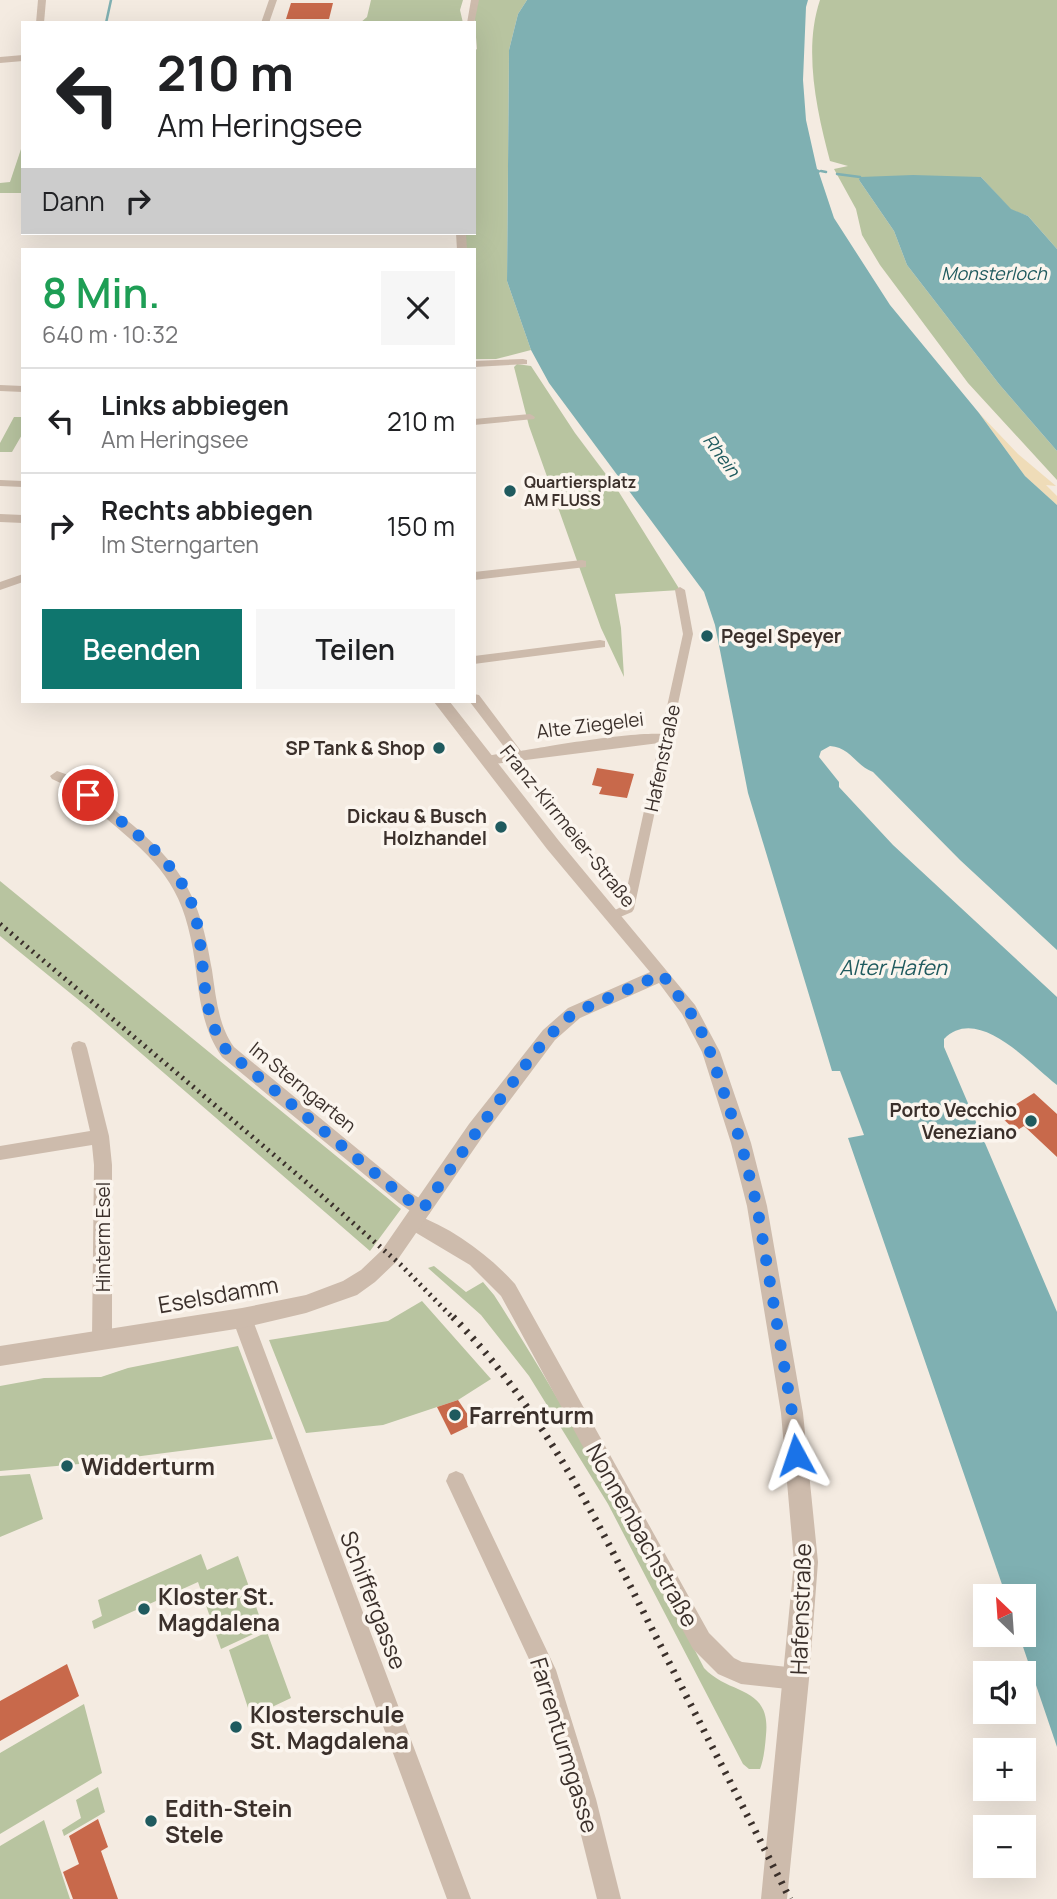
<!DOCTYPE html>
<html lang="de">
<meta charset="utf-8">
<style>
body{margin:0;font-family:Manrope,sans-serif;background:#f6f6f6;color:#202124;height:100vh;display:flex;flex-direction:column;font-size:26px;white-space:nowrap}
*{box-sizing:border-box;margin:0}
p{font-size:23px;color:#757577}
.icon{flex:none;width:38px;height:38px;fill:none;stroke:currentColor;stroke-width:2;stroke-linecap:round;stroke-linejoin:round}
.map{position:relative;flex:1;overflow:hidden}
.drawer{position:absolute;left:21px;top:248px;width:455px;height:455px;display:flex;flex-direction:column;background:#fff;border-radius:0px;box-shadow:0 7px 28px #0002}
.drawer>*{flex:none}
.top-card{position:absolute;left:21px;top:21px;width:455px;height:214px;border-radius:0px;box-shadow:0 7px 28px #0002;background:#fff;color:#202124;overflow:hidden}
.needle{width:46px;rotate:335deg}
.buttons{position:absolute;left:973px;top:1584px;display:grid;gap:14px}
.buttons a{display:grid;place-items:center;width:63px;height:63px;border-radius:0px;background:#fff;box-shadow:0 7px 28px #0002;font-size:35px}
.pin{position:absolute;display:grid;place-items:center;width:60px;height:60px;color:#fff;margin:-30px;border:4px solid #fff;border-radius:50%;box-shadow:0 2px 7px #0007}
.me{position:absolute;width:77px;margin:-38px;rotate:355deg;stroke-linejoin:round;filter:drop-shadow(0 0 5px #0008)}
.turn{display:flex;align-items:center;gap:24px;height:147px;padding:0 21px;font-size:32px}
.turn .icon{width:91px;height:91px;stroke-width:2.5}
.turn b{display:block;font-size:49px;line-height:60px}
.then{display:flex;align-items:center;height:66px;padding:0 21px;background:#0003;gap:14px;font-size:26px}
.round{display:grid;place-items:center;flex:none;width:74px;height:74px;border-radius:0px;background:#f6f6f6}
.headline{display:flex;align-items:center;justify-content:space-between;height:119px;padding:0 21px}
h1{font-size:42px;font-weight:600;line-height:52px;color:#1e9e55}
.primary-button{display:flex;gap:14px;margin-top:auto;padding:14px 21px}
.primary-button a{flex:1;height:80px;border-radius:0px;background:#0f766e;color:#fff;font-size:28px;font-weight:600;line-height:80px;text-align:center}
.primary-button a+a{background:#f6f6f6;color:#202124}
ul{padding:0;list-style:none}
li{display:flex;align-items:center;gap:21px;height:105px;padding:0 21px;border-top:2px solid #e0e0e0}
li div{flex:1}
li b{display:block;font-size:26px}
li em{font-style:normal}
.map>svg:first-child{display:block}
.green{fill:#b8c4a0}
.sand{fill:#efdcb8}
.water{fill:#7fb0b2}
.lines{fill:none;stroke-linecap:round;stroke-linejoin:round}
.stream{stroke:#7fb0b2;stroke-width:2.5}
.building{fill:#c8694b}
.pedestrian{fill:#cdbbac;fill-rule:evenodd}
.minor{fill:#cdbbac;fill-rule:evenodd}
.tertiary{fill:#cdbbac;fill-rule:evenodd}
.rail-far1{stroke:#3b302b;stroke-width:5;stroke-dasharray:2 5;stroke-linecap:butt}
.rail{stroke:#3b302b;stroke-width:7;stroke-dasharray:2.5 7;stroke-linecap:butt}
.route{stroke:#1a73e8;stroke-width:12;stroke-dasharray:0 21.6}
.poi-dot{fill:#1f5a5e;stroke:#fbf5ee;stroke-width:2.5}
.labels{text-anchor:middle;dominant-baseline:central;stroke-width:7;stroke-linejoin:round;paint-order:stroke}
.far-poi-label{font-size:16px;font-weight:bold;fill:#3b302b;stroke:#fbf5ee;text-anchor:start}
.far-water-label{font-size:18px;font-style:italic;fill:#1f5a5e;stroke:#fbf5ee}
.poi-label{font-size:19px;font-weight:bold;fill:#3b302b;stroke:#fbf5ee;text-anchor:end}
.street-label{font-size:19px;fill:#3b302b;stroke:#fbf5ee}
.water-label{font-size:21px;font-style:italic;fill:#1f5a5e;stroke:#fbf5ee}
.near-street-label{font-size:23px;fill:#3b302b;stroke:#fbf5ee}
.near-poi-label{font-size:23px;font-weight:bold;fill:#3b302b;stroke:#fbf5ee;text-anchor:start}
</style>
<div class="map">
<svg width="1057" height="1899" viewBox="0 0 1057 1899">
<rect width="100%" height="100%" fill="#f4ebe1"/>
<path class="green" d="M371,0h92l-3,10 3,13h-103l7,-6z
M478,0h49l-9,14 -9,36 -2,231 24,69 -35,9h-22v-109h-8l-1,-17h9v-182l3,-2 -3,-35z
M820,0h237v249l-29,-33 -17,-6 -30,-33 -122,3 35,51 13,34 92,119 58,67v29l-89,-97 -88,-118 -18,-30 -6,-26 -22,-40 14,-3 -18,-5c-13,-49 -27,-111 -10,-161z
M23,143v50h-23v-10l10,-1z
M517,364l14,2 44,67 42,56 63,101 -65,4 6,34 3,49 -23,-49 -25,-70 -47,-132 -15,-59z
M14,417h9v16l-11,19h-12v-9z
M0,881l401,328 -31,42 -279,-241 -91,-74z
M434,1266l32,26 17,-10 11,13c77,120 145,246 210,373 26,28 67,17 62,67 -1,12 -2,23 -6,34h-11l-6,-5 -135,-260 -79,-128 -48,-61 -53,-47z
M422,1301l69,78 -33,21 -75,25 -77,8 -37,-93 119,-19z
M238,1346l35,93 -194,25 -79,7v-85l44,-8 57,-1 27,-9z
M30,1474l13,45 -43,18v-61z
M201,1554l6,16 31,-14 26,73 -43,20 -23,-67 -104,47 -2,-8 10,-5 -4,-16z
M267,1632l24,66 -40,19 -22,-67z
M84,1704l18,69 -102,61v-81z
M98,1787l7,25 -41,24 -2,-6 19,-12 -5,-18z
M44,1820l26,79h-70v-53z"/>
<path class="sand" d="M979,413l39,41 38,32 -10,-1 11,11v9l-32,-29z"/>
<path class="water" d="M527,0h281l-2,7 -3,73 3,40 11,49 4,2 -2,2 15,45 56,87 89,108 46,63 32,29v445l-97,-90 -87,-88c-17,-6 -23,-25 -43,-26l-9,5 -2,6 20,25v5l54,58 164,152v88c-27,-21 -79,-81 -113,-46v8l113,265v435l-38,-112 5,-1v-38h-18l-158,-458 16,-3 -24,-64h-8l-84,-278 -33,-168 -11,-33 -155,-209 -18,-33 -24,-69 2,-231 9,-36z
M913,175l68,2 30,32 17,7 29,33v202l-58,-67 -92,-119 -13,-34 -35,-51 1,-3z"/>
<g class="lines">
<path class="stream" d="M106,23l5,-23
M821,171l5,1
M837,174l23,3"/>
</g>
<path class="building" d="M291,3h42l-4,16h-43z
M597,768l37,6 -7,24 -28,-4 3,-7 -10,-2z
M1034,1093l23,21v43l-33,-31 -8,5 -17,-16z
M458,1400l16,24 -23,11 -14,-28z
M67,1664l12,32 -79,45v-40z
M98,1819l10,28 -7,4 17,48h-45l-10,-27 16,-8 -10,-28z"/>
<g class="lines">
<path class="pedestrian" d="M680,587l5,3 8,44 -59,275 -2,3 -19,8 -6,-4 2,-3 14,-7 60,-272 -8,-44z"/>
<path class="minor" d="M38,0h8l-2,23h-8z
M269,0h8l-8,23h-8z
M523,359l4,1v4l-53,3v-6z
M0,385l23,1v6l-23,-1z
M530,414l5,3 -1,2 -60,6v-6z
M0,480l23,1v6l-23,-1z
M0,514l23,1v8l-23,-1z
M582,560l4,1v6l-112,13v-8z
M23,574v8l-23,8v-8z
M600,640l5,1v6l-131,17v-8z
M474,694l5,1 42,56c23,-4 142,-25 153,-14l-7,5 -180,23 -5,-2 -2,-3 2,-3 26,-5 -38,-50h4z
M57,771c27,8 46,29 66,46 59,48 77,78 89,153 4,27 6,55 22,77l177,146 18,11 3,5 -3,5c-11,5 -21,-5 -30,-11l-177,-146c-23,-33 -23,-70 -29,-107 -11,-66 -36,-89 -85,-130 -18,-16 -34,-32 -56,-41l-2,-3z
M79,1041l6,2 2,5 22,88 3,29v173l-3,6 -7,3 -7,-3 -3,-6 2,-173 -2,-20 -92,15v-14l90,-15 -19,-83 2,-5z
M414,1214c38,14 74,40 101,70l194,349 25,25 8,4 55,6 8,3 3,8 -3,8 -8,3 -56,-6 -23,-10 -25,-25 -192,-353 -31,-31 -62,-37 -3,-6 3,-6z
M242,1309l7,3 3,6 219,581h-24l-215,-581 3,-6z
M456,1471l7,3 93,196 40,129 25,100h-24l-25,-100 -37,-127 -89,-191 3,-7z"/>
<path class="tertiary" d="M471,0h8l-5,24 -7,-1z
M23,55v6l-23,2v-6z
M456,233h10l1,17h-10z
M434,702h16l109,139 136,164 25,47 31,91 16,63 36,207 15,149 -9,117 -22,220h-26l33,-337 -13,-149 -34,-207 -16,-63 -29,-91 -20,-38 -23,-31 -79,35 -25,22 -72,96 -87,126 -21,20 -18,13 -51,18 -64,15 -242,38v-20l242,-38 64,-13 37,-14 18,-11 21,-20 87,-126 74,-94 25,-22 82,-36 -103,-123z"/>
<path class="rail-far1" d="M0,924l306,258 95,83 53,54"/>
<path class="rail" d="M453,1317c88,90 143,201 199,312 46,90 92,180 138,270"/>
</g>
<g class="lines">
<path class="route" d="M88,795c36,30 81,58 101,102 21,49 5,112 39,155l177,146 18,11c29,-42 57,-83 87,-123 20,-27 38,-53 64,-73l88,-39 27,36 17,30 35,103 16,63 12,71 23,135 4,43"/>
</g>
<g class="poi-dot">
<circle cx="510" cy="491" r="7"/>
<circle cx="707" cy="636" r="7"/>
<circle cx="439" cy="748" r="7"/>
<circle cx="501" cy="827" r="7"/>
<circle cx="1031" cy="1121" r="7"/>
<circle cx="455" cy="1415" r="7"/>
<circle cx="67" cy="1466" r="7"/>
<circle cx="144" cy="1609" r="7"/>
<circle cx="236" cy="1727" r="7"/>
<circle cx="151" cy="1821" r="7"/>
</g>
<g class="labels">
<g class="far-poi-label">
<text x="524" y="482">Quartiersplatz<tspan x="524" dy="18">AM FLUSS</tspan></text>
</g>
<g class="far-water-label">
<text x="994" y="273">Monsterloch</text>
<text transform="translate(722 455) rotate(53)">Rhein</text>
</g>
<g class="poi-label">
<text x="721" y="636" text-anchor="start">Pegel Speyer</text>
<text x="425" y="748">SP Tank &amp; Shop</text>
<text x="487" y="816">Dickau &amp; Busch<tspan x="487" dy="22">Holzhandel</tspan></text>
<text x="1017" y="1110">Porto Vecchio<tspan x="1017" dy="22">Veneziano</tspan></text>
</g>
<g class="street-label">
<text transform="translate(590 725) rotate(-7)">Alte Ziegelei</text>
<text transform="translate(662 758) rotate(-78)">Hafenstraße</text>
<text transform="translate(568 826) rotate(51)">Franz-Kirrmeier-Straße</text>
<text transform="translate(303 1087) rotate(39)">Im Sterngarten</text>
<text transform="translate(103 1237) rotate(-90)">Hinterm Esel</text>
</g>
<g class="water-label">
<text x="893" y="967">Alter Hafen</text>
</g>
<g class="near-street-label">
<text transform="translate(218 1294) rotate(-10)">Eselsdamm</text>
<text transform="translate(643 1535) rotate(61)">Nonnenbachstraße</text>
<text transform="translate(374 1600) rotate(69)">Schiffergasse</text>
<text transform="translate(800 1609) rotate(-88)">Hafenstraße</text>
<text transform="translate(565 1745) rotate(73)">Farrenturmgasse</text>
</g>
<g class="near-poi-label">
<text x="469" y="1415">Farrenturm</text>
<text x="81" y="1466">Widderturm</text>
<text x="158" y="1596">Kloster St.<tspan x="158" dy="26">Magdalena</tspan></text>
<text x="250" y="1714">Klosterschule<tspan x="250" dy="26">St. Magdalena</tspan></text>
<text x="165" y="1808">Edith-Stein<tspan x="165" dy="26">Stele</tspan></text>
</g>
</g>
</svg>
<div class="buttons">
<a><svg class="needle" viewBox="-14 -14 28 28"><path d="M0-13l5 13h-10z" fill="#e53935"/><path d="M0 13l5-13h-10z" fill="#757577"/></svg></a>
<a><svg class="icon" aria-label="sound" viewBox="0 0 24 24"><path d="M4 9h4l5-4v14l-5-4H4zM17 9q2 3 0 6"/></svg></a>
<a>+</a>
<a>−</a>
</div>
<div class="pin" style="left:88px;top:795px;background:#d93025"><svg class="icon" aria-label="arrive" viewBox="0 0 24 24"><path d="M6 21V4h12l-3 4 3 4H6"/></svg></div>
<svg class="me" style="left:796px;top:1455px" viewBox="-20 -20 40 40"><path d="M0-17L14 15 0 8-14 15z" fill="#1a73e8" stroke="#fff" stroke-width="4"/></svg>
<div class="top-card">
<div class="turn"><svg class="icon" aria-label="left" viewBox="0 0 24 24"><path d="M17 20v-9H6M10 6l-5 5 5 5"/></svg><div><b>210 m</b>Am Heringsee</div></div>
<div class="then">Dann<svg class="icon" aria-label="right" viewBox="0 0 24 24"><path d="M7 20v-9h11M14 6l5 5-5 5"/></svg></div>
</div>
<section class="drawer">
<div class="headline"><div><h1>8 Min.</h1><p>640 m · 10:32</p></div><a class="round"><svg class="icon" aria-label="close" viewBox="0 0 24 24"><path d="M6 6l12 12M18 6L6 18"/></svg></a></div>
<ul>
<li><svg class="icon" aria-label="left" viewBox="0 0 24 24"><path d="M17 20v-9H6M10 6l-5 5 5 5"/></svg><div><b>Links abbiegen</b><p>Am Heringsee</p></div><em>210 m</em></li>
<li><svg class="icon" aria-label="right" viewBox="0 0 24 24"><path d="M7 20v-9h11M14 6l5 5-5 5"/></svg><div><b>Rechts abbiegen</b><p>Im Sterngarten</p></div><em>150 m</em></li>
</ul>
<div class="primary-button"><a>Beenden</a><a>Teilen</a></div>
</section>
</div>
